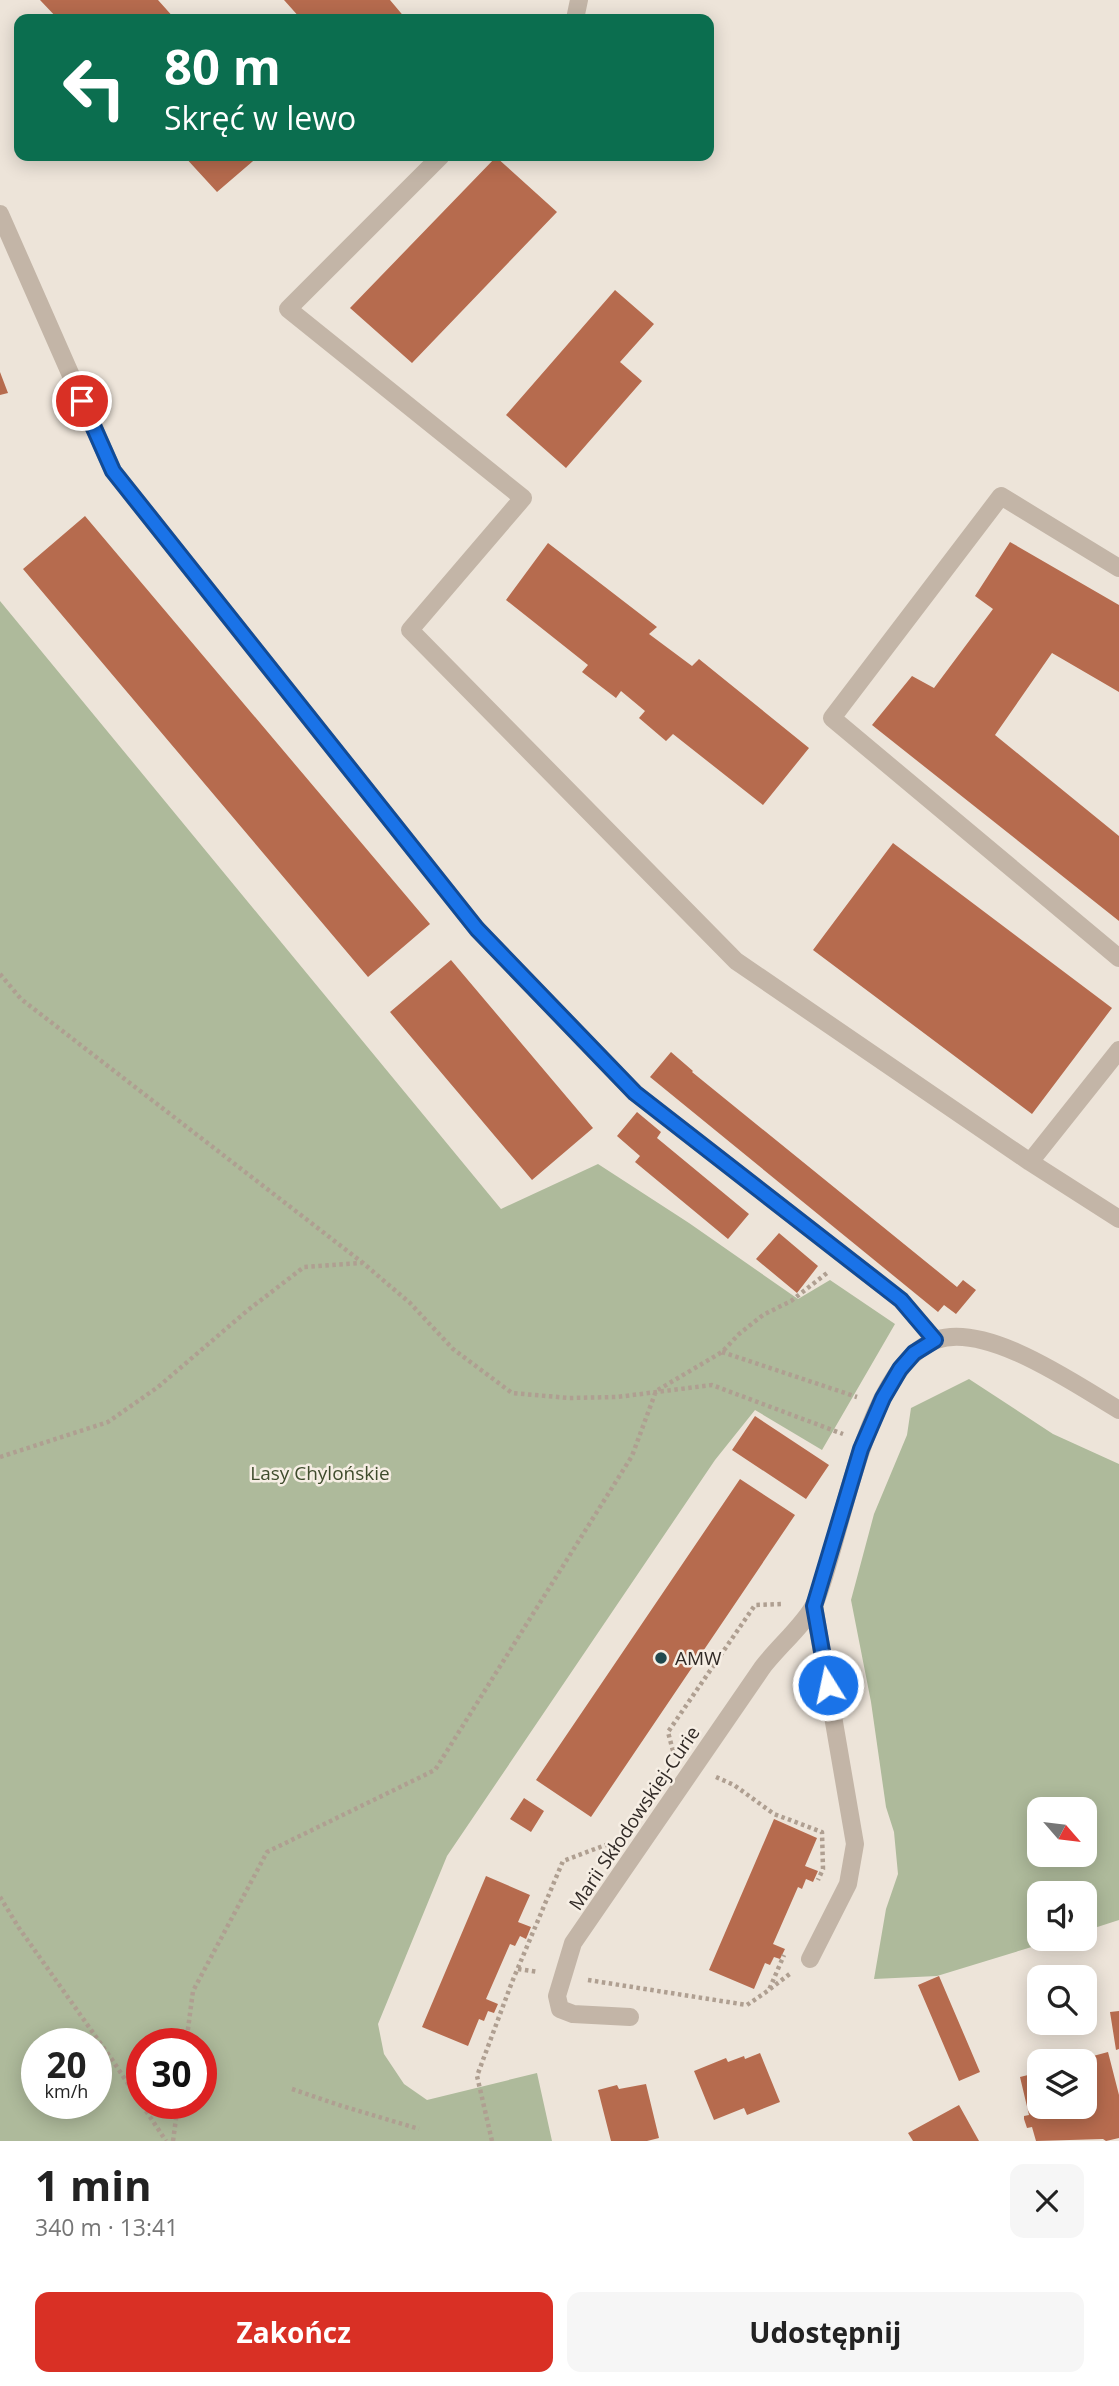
<!DOCTYPE html>
<html lang="pl">
<meta charset="utf-8">
<style>
body{margin:0;font-family:"Open Sans",sans-serif;background:#f6f6f6;color:#222;height:100vh;display:flex;flex-direction:column;font-size:26px;white-space:nowrap}
*{box-sizing:border-box;margin:0}
p{font-size:23px;color:#767676}
.icon{flex:none;width:38px;height:38px;fill:none;stroke:currentColor;stroke-width:2;stroke-linecap:round;stroke-linejoin:round}
.map{position:relative;height:2141px;overflow:hidden}
.panel{display:flex;flex-direction:column;background:#fff;flex:1}
.panel>*{flex:none}
.guide{position:absolute;left:14px;top:14px;width:700px;height:147px;border-radius:14px;box-shadow:0 4px 18px #0003;background:#0b6e4f;color:#fff;overflow:hidden}
.needle{width:46px;rotate:118deg}
.tools{position:absolute;left:1027px;top:1797px;display:grid;gap:14px}
.tools a{display:grid;place-items:center;width:70px;height:70px;border-radius:14px;background:#fff;box-shadow:0 4px 18px #0003;font-size:35px}
.speed{position:absolute;left:21px;top:2028px;display:flex;gap:14px;font-size:35px;font-weight:700;text-align:center}
.speed>*{display:grid;place-content:center;width:91px;height:91px;border-radius:50%;background:#fff;box-shadow:0 4px 18px #0003;line-height:1}
.speed small{font-size:18px;font-weight:400}
.speed .limit{border:10px solid #d22;background:#fff;color:#111}
.pin{position:absolute;display:grid;place-items:center;width:60px;height:60px;color:#fff;margin:-30px;border:4px solid #fff;border-radius:50%;box-shadow:0 2px 7px #0007}
.me{position:absolute;width:77px;margin:-38px;rotate:350deg;stroke-linejoin:round;filter:drop-shadow(0 0 5px #0008)}
.turn{display:flex;align-items:center;gap:24px;height:147px;padding:0 35px;font-size:32px}
.turn .icon{width:91px;height:91px;stroke-width:2.5}
.turn b{display:block;font-size:49px;line-height:60px}
.round{display:grid;place-items:center;flex:none;width:74px;height:74px;border-radius:14px;background:#f6f6f6}
.overview{display:flex;align-items:center;justify-content:space-between;height:119px;padding:0 35px}
h1{font-size:42px;font-weight:700;line-height:52px}
.cta{display:flex;gap:14px;margin-top:auto;padding:14px 35px}
.cta a{flex:1;height:80px;border-radius:14px;background:#d93025;color:#fff;font-size:28px;font-weight:700;line-height:80px;text-align:center}
.cta a+a{background:#f6f6f6;color:#222}
.map>svg:first-child{display:block}
.green{fill:#aeba9b;fill-rule:evenodd}
.building{fill:#b66b4e}
.lines{fill:none;stroke-linecap:round;stroke-linejoin:round}
.path{stroke:#af9f91;stroke-width:4.5;stroke-dasharray:3.5 3.5;stroke-linecap:butt}
.minor{stroke:#c3b5a7;stroke-width:18}
.route-casing{stroke:#114b97;stroke-width:18}
.route{stroke:#1a73e8;stroke-width:12}
.poi-dot{fill:#21484d;stroke:#f6eee4;stroke-width:2.5}
.labels{text-anchor:middle;dominant-baseline:central;stroke-width:5;stroke-linejoin:round;paint-order:stroke}
.park-label{font-size:19px;fill:#3f4c2d;stroke:#f6eee4}
.poi-label{font-size:19px;fill:#312a26;stroke:#f6eee4;text-anchor:start}
.street-label{font-size:19px;fill:#312a26;stroke:#f6eee4}
</style>
<div class="map">
<svg width="1119" height="2141" viewBox="0 0 1119 2141">
<rect width="100%" height="100%" fill="#ede4d9"/>
<path class="green" d="M0,601l501,608 97,-45 91,59 109,76 32,-19 65,44 -73,126 -67,-40 -40,50 -268,396 -69,168 6,30 20,30 23,16 110,-27 15,68h-552zM37,2044h59v60h-59zM142,2044h59v60h-59z
M969,1379l84,55 66,30v456l-34,11v-37h-45v45h18l-121,37 -63,3 12,-70 12,-35 -4,-42 -8,-25 -15,-105 -20,-102 23,-86 33,-79 4,-27zM1040,1810h45v45h-45z"/>
<path class="building" d="M40,0h118l17,19h-117z
M284,0h106l16,19h-105z
M184,156h75l-42,36z
M496,157l61,55 -145,151 -62,-55z
M615,290l39,34 -34,38 22,19 -76,87 -60,-53z
M0,372l8,21 -8,2z
M85,516l345,408 -62,53 -345,-408z
M1010,542l109,63v87l-67,-39 -57,82 124,101v85l-247,-196 40,-49 22,12 59,-79 -18,-13z
M548,543l109,84 -8,7 43,32 7,-7 110,89 -46,57 -90,-71 -7,7 -27,-23 6,-7 -24,-20 -5,7 -34,-26 6,-7 -82,-65z
M893,843l219,165 -80,106 -219,-164z
M451,960l142,168 -61,52 -142,-168z
M671,1052l22,19 -1,1 265,215 6,-7 13,10 -20,24 -12,-9 -6,7 -288,-235z
M637,1112l24,20 -4,6 92,76 -21,25 -93,-77 5,-6 -23,-20z
M779,1233l39,33 -21,27 -41,-34z
M755,1416l74,49 -23,34 -74,-49z
M740,1479l55,36 -204,302 -55,-37z
M524,1798l20,13 -13,21 -21,-13z
M774,1819l43,19 -12,28 13,5 -5,11 -7,-3 -4,10 -4,-2 -25,57 12,5 -5,10 -6,-2 -4,8 -5,-2 -11,26 -45,-19z
M486,1876l44,19 -12,27 13,5 -5,12 -6,-3 -5,10 -5,-2 -24,55 12,5 -4,9 -6,-2 -4,10 -5,-2 -11,27 -46,-19z
M939,1976l41,96 -21,9 -41,-96z
M1119,2011v38l-3,1 -6,-38z
M1108,2052l11,43v43l-13,3 -3,-2 -67,2 -4,-14 -5,1 -3,-9v-3l5,-1 -9,-38 20,-5v35h45v-45l-3,-3z
M760,2053l20,49 -33,13 -3,-7 -30,12 -20,-49 32,-13 2,4 16,-6 1,3z
M646,2084l13,54 -12,3h-36l-13,-51 19,-5 2,4z
M959,2105l20,36h-66l-5,-8z"/>
<g class="lines">
<path class="path" d="M0,974l21,25 342,264 47,40 43,46 59,44 57,5 48,-1 95,-12 131,49
M722,1352l135,45
M0,1457l108,-35 50,-35 90,-77 56,-43 58,-4
M673,1751l-5,-19 87,-127 26,-1
M716,1777l18,8 40,29 48,18 1,37 -5,11
M0,1897l19,31 94,133 53,80
M518,1969l20,3
M588,1980l159,25 22,-15 15,-35
M770,1989l21,-16
M186,2044l7,-53 74,-139 168,-82 197,-314 24,-65 66,-39 17,-18 24,-19 28,-14 36,-28
M292,2089l50,17 77,23
M173,2141l5,-37
M492,2141l-15,-65 35,-94 51,-121 48,-18"/>
<path class="minor" d="M575,19l4,-19
M441,156l-153,153 235,189 -113,132 326,331 294,201 89,57
M0,214l113,257 364,458 158,164 266,207 34,40
M1119,568l-118,-72 -169,222 287,240
M1030,1162l89,-112
M810,1959l38,-75 7,-40 -41,-238
M630,2017l-57,-3 -13,-5 -3,-13 16,-53c63,-91 126,-183 189,-275 13,-18 46,-47 53,-65 27,-65 50,-237 121,-263 51,-18 139,44 183,70"/>
</g>
<g class="lines">
<defs>
<path id="route" d="M82,401l31,70 364,458 158,164 266,207 34,40 -21,13 -14,16 -17,29 -22,51 -47,157 14,79"/>
</defs>
<use href="#route" class="route-casing"/>
<use href="#route" class="route"/>
</g>
<circle class="poi-dot" cx="661" cy="1658" r="7"/>
<g class="labels">
<g class="park-label">
<text x="320" y="1473">Lasy Chylońskie</text>
</g>
<g class="poi-label">
<text x="675" y="1658">AMW</text>
</g>
<g class="street-label">
<text transform="translate(634 1818) rotate(-56)">Marii Skłodowskiej-Curie</text>
</g>
</g>
</svg>
<div class="tools">
<a><svg class="needle" viewBox="-14 -14 28 28"><path d="M0-13l5 13h-10z" fill="#e53935"/><path d="M0 13l5-13h-10z" fill="#767676"/></svg></a>
<a><svg class="icon" aria-label="sound" viewBox="0 0 24 24"><path d="M4 9h4l5-4v14l-5-4H4zM17 9q2 3 0 6"/></svg></a>
<a><svg class="icon" aria-label="search" viewBox="0 0 24 24"><circle cx="10" cy="10" r="6"/><path d="M15 15l6 6"/></svg></a>
<a><svg class="icon" aria-label="layers" viewBox="0 0 24 24"><path d="M12 4l9 5-9 5-9-5zM3 14l9 5 9-5"/></svg></a>
</div>
<div class="speed"><div>20<small>km/h</small></div><div class="limit">30</div></div>
<div class="pin" style="left:82px;top:401px;background:#d93025"><svg class="icon" aria-label="arrive" viewBox="0 0 24 24"><path d="M6 21V4h12l-3 4 3 4H6"/></svg></div>
<svg class="me" style="left:828px;top:1685px" viewBox="-20 -20 40 40"><circle r="17" fill="#1a73e8" stroke="#fff" stroke-width="3"/><path d="M0-11L8 9 0 5-8 9z" fill="#fff"/></svg>
<div class="guide">
<div class="turn"><svg class="icon" aria-label="left" viewBox="0 0 24 24"><path d="M17 20v-9H6M10 6l-5 5 5 5"/></svg><div><b>80 m</b>Skręć w lewo</div></div>
</div>
</div>
<section class="panel">
<div class="overview"><div><h1>1 min</h1><p>340 m · 13:41</p></div><a class="round"><svg class="icon" aria-label="close" viewBox="0 0 24 24"><path d="M6 6l12 12M18 6L6 18"/></svg></a></div>
<div class="cta"><a>Zakończ</a><a>Udostępnij</a></div>
</section>
